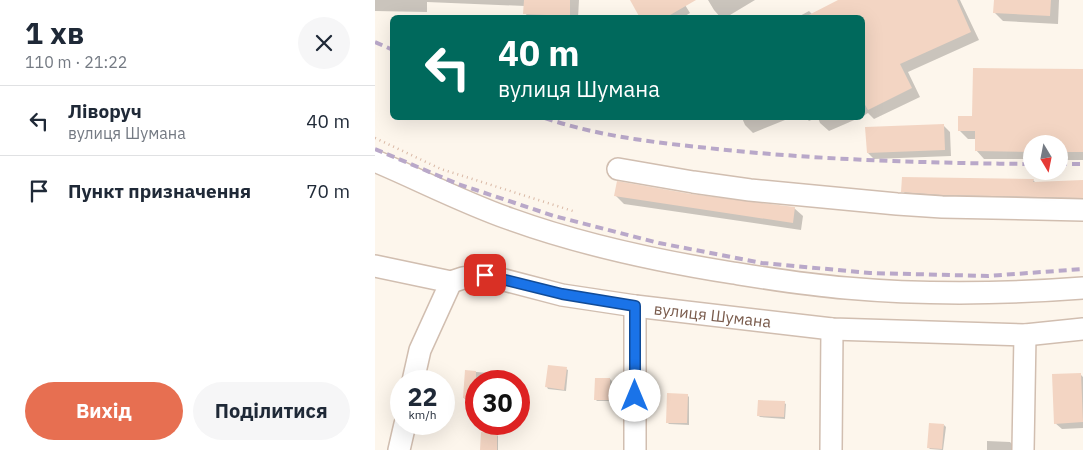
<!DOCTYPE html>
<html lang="uk">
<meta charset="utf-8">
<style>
body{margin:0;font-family:"IBM Plex Sans",sans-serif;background:#f6f6f7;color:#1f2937;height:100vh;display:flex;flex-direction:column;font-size:19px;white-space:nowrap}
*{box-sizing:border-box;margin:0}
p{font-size:16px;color:#747a83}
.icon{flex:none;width:28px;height:28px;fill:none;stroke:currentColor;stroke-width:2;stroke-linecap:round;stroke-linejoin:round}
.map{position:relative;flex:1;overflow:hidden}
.panel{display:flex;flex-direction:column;background:#fff;width:375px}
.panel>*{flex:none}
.hud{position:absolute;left:15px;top:15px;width:475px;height:105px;border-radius:8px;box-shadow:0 5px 20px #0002;background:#00695c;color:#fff;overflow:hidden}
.needle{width:32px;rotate:170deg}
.controls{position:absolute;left:648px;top:135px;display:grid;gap:10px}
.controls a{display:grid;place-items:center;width:45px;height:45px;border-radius:50%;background:#fff;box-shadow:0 5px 20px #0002;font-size:25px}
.speed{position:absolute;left:15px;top:370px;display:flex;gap:10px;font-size:25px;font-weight:700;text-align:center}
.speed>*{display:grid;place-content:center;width:65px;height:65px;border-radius:50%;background:#fff;box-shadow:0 5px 20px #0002;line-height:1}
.speed small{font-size:12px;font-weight:400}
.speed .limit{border:8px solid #d22;background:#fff;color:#111}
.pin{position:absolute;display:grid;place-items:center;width:42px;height:42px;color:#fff;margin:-21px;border-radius:10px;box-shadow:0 2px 8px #0006}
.me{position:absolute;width:55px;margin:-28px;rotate:0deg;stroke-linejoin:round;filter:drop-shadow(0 0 4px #0008)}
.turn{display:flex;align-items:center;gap:18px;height:105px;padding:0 25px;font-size:22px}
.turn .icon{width:65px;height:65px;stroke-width:2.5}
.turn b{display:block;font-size:35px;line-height:42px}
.round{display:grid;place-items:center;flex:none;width:52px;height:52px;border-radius:26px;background:#f6f6f7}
.summary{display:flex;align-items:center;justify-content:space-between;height:85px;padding:0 25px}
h1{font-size:30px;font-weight:700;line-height:38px}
.action{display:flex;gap:10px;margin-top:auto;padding:10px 25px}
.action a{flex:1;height:58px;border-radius:30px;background:#e76f51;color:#fff;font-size:20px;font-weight:700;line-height:58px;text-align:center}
.action a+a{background:#f6f6f7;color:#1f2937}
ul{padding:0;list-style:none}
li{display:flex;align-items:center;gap:15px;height:70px;padding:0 25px;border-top:1px solid #e0e1e3}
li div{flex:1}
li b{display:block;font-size:19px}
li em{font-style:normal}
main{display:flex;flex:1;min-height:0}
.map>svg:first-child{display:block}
.shadow{fill:#0003}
.building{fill:#f3d5c3}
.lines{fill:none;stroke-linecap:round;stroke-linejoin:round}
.minor-casing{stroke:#d1beb0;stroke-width:24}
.path{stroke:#d9b8a5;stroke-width:2.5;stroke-dasharray:1 4;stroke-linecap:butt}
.minor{stroke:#fff;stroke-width:21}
.rail{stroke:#b9a8c9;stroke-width:4;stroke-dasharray:8 5;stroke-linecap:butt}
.route-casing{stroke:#114b97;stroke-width:12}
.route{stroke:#1a73e8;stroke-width:9}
.labels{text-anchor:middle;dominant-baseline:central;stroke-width:4.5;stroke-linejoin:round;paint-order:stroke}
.street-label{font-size:16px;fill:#7a5c4d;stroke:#fffaf3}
</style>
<main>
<section class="panel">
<div class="summary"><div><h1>1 хв</h1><p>110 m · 21:22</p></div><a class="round"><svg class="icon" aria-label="close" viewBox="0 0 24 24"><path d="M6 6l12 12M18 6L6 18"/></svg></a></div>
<ul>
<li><svg class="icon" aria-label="left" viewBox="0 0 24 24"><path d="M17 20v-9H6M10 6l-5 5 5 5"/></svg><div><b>Ліворуч</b><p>вулиця Шумана</p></div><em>40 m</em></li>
<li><svg class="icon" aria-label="arrive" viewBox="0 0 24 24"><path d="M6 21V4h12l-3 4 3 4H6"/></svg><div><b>Пункт призначення</b></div><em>70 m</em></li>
</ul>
<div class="action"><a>Вихід</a><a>Поділитися</a></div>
</section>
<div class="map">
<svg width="708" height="450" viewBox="0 0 708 450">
<rect width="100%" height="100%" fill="#fdf6ec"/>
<path class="shadow" d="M0,0h204l-1,18h-49l-4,-5v-7l-98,-4v10l-52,-1z
M257,0h50l8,13 -8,5h-40z
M333,0h47l-30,18h-4l-7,-8z
M466,0h119l19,40 -71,32 12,25 -46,22 -6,-6 -5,3v-98h-67l13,-7 3,3z
M620,0h64l-1,24 -55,-3 -8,-8z
M708,70v90h-24v-16h-28v15h-47l-8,-9v-11h-8l-9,-9 15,-12z
M367,118h48l-37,15 -8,-8z
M431,118h10l-7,3z
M443,118h41l-30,13 -9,-8z
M568,125l7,7 1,24 -77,3 -6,-6z
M658,180l3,3 47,-2v23l-173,-5 -7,-8z
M241,196h75l103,12 9,8 -2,14 -177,-26z
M191,369l2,1 -2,21 -18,-2 -1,-2z
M91,371l22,2 2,2v6h-14v19h-10l-2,-2z
M705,374l3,3v51l-21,1 -7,-6z
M235,379l2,2 -1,20h-14l-2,-2z
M312,395l2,2v28l-20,-1 -1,-1z
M409,403l2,1 -1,15 -25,-2 -2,-2z
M569,425l2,2 -3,23 -13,-1 -2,-2z
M121,434l2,2v14h-16z
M612,441l23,1 2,2v6h-25z"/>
<path class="building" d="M149,0h46v16l-47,-2z
M255,0h66l-31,18h-25z
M463,0h119l14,32 -71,32 12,24 -44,22 -4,-7 -1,1v-86h-60z
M619,0h57l-1,16 -57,-3z
M598,68l110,1v83h-24v-8h-28v8l-56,-1v-20h-17v-15h14z
M569,124l1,26 -78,3 -2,-26z
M527,177l132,2 -1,3 50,-2v18l-140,-3 -42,-3z
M242,181l74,13 104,13 -2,16 -179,-27z
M173,365l19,2 -3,23 -19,-3z
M90,370l11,1v28l-13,-1z
M706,373l2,49 -29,2 -2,-50z
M220,378h15v22h-16z
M292,393l21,1 -1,29h-21z
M383,400l27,1 -1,16 -27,-1z
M554,423l15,1 -2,25 -15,-1z
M106,432l16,1v17h-17z"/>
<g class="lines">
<defs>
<g id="minor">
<path d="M0,161c45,19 89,42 135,58 72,26 147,42 223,54 38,6 75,12 113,15 78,7 158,6 237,0"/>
<path d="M243,169l75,13 57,8 147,14 45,3 141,3"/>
<path id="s1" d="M0,266l76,16 12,-4 22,-3 77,20 73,11 197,23 193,6 58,-6"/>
<path d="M38,381l7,-31 31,-68"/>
<path d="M24,450l6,-26"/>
<path d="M260,450v-144"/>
<path d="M456,450l1,-121"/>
<path d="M648,450l2,-115"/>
</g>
</defs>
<use href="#minor" class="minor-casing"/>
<path class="path" d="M0,138l66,31 135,43"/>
<use href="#minor" class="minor"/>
<path class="rail" d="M0,42l18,8
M170,118c56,19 114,25 172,31 104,11 209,14 314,15
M0,149l83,35 96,32 105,27 103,20 108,10 118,3 95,-7
M684,164h24"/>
</g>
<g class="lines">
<defs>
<path id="route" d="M110,275l77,19 73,12v90"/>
</defs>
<use href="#route" class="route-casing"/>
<use href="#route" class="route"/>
</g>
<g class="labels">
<g class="street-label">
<text stroke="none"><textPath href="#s1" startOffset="344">вулиця Шумана</textPath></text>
</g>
</g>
</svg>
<div class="controls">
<a><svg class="needle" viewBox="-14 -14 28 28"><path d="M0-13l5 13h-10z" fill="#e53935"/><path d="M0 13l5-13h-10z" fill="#747a83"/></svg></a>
</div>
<div class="speed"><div>22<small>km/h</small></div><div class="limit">30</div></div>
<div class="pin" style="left:110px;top:275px;background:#d93025"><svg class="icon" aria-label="arrive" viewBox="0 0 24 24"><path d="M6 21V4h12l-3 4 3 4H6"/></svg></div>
<svg class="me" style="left:260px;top:396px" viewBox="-20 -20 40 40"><circle r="19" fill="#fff"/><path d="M0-13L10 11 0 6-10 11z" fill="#1a73e8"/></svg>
<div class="hud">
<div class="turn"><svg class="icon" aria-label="left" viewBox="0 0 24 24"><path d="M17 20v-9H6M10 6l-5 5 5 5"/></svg><div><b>40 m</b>вулиця Шумана</div></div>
</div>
</div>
</main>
